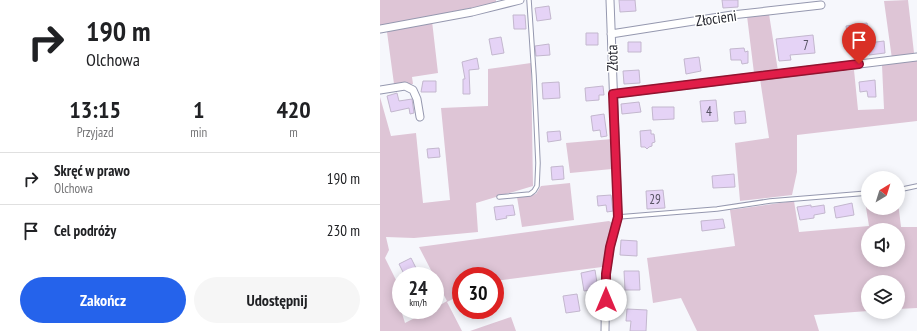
<!DOCTYPE html>
<html lang="pl">
<meta charset="utf-8">
<style>
body{margin:0;font-family:"PT Sans Narrow",sans-serif;background:#f6f6f6;color:#202124;height:100vh;display:flex;flex-direction:column;font-size:15px;white-space:nowrap}
*{box-sizing:border-box;margin:0}
p{font-size:13px;color:#757577}
.icon{flex:none;width:22px;height:22px;fill:none;stroke:currentColor;stroke-width:2;stroke-linecap:round;stroke-linejoin:round}
.map{position:relative;flex:1;overflow:hidden}
.details{display:flex;flex-direction:column;background:#fff;width:380px}
.details>*{flex:none}
.top-card{background:#fff;color:#202124;overflow:hidden}
.needle{width:26px;rotate:38deg}
.tools{position:absolute;left:481px;top:171px;display:grid;gap:8px}
.tools a{display:grid;place-items:center;width:44px;height:44px;border-radius:50%;background:#fff;box-shadow:0 2px 10px #0003;font-size:20px}
.speed{position:absolute;left:12px;top:267px;display:flex;gap:8px;font-size:20px;font-weight:700;text-align:center}
.speed>*{display:grid;place-content:center;width:52px;height:52px;border-radius:50%;background:#fff;box-shadow:0 2px 10px #0003;line-height:1}
.speed small{font-size:10px;font-weight:400}
.speed .limit{border:6px solid #d22;background:#fff;color:#111}
.pin{position:absolute;display:grid;place-items:center;width:34px;height:34px;color:#fff;margin:-41px -17px;border-radius:50% 50% 50% 0;rotate:-45deg;box-shadow:0 0 4px #0007}
.pin .icon{rotate:45deg}
.me{position:absolute;width:44px;margin:-22px;rotate:0deg;stroke-linejoin:round;filter:drop-shadow(0 0 3px #0008)}
.turn{display:flex;align-items:center;gap:14px;height:84px;padding:0 20px;font-size:18px}
.turn .icon{width:52px;height:52px;stroke-width:2.5}
.turn b{display:block;font-size:28px;line-height:34px}
.eta{display:flex;justify-content:space-evenly;align-items:center;height:68px;text-align:center}
.eta b{font-size:24px;font-weight:700;line-height:28px}
.primary-button{display:flex;gap:8px;margin-top:auto;padding:8px 20px}
.primary-button a{flex:1;height:46px;border-radius:24px;background:#2563eb;color:#fff;font-size:16px;font-weight:700;line-height:46px;text-align:center}
.primary-button a+a{background:#f6f6f6;color:#202124}
ul{padding:0;list-style:none}
li{display:flex;align-items:center;gap:12px;height:52px;padding:0 20px;border-top:1px solid #e0e0e0}
li div{flex:1}
li b{display:block;font-size:15px}
li em{font-style:normal}
main{display:flex;flex:1;min-height:0}
.map>svg:first-child{display:block}
.green{fill:#dec5d6;fill-rule:evenodd}
.building{fill:#e5d3f6;stroke:#c3b7ce}
.lines{fill:none;stroke-linecap:round;stroke-linejoin:round}
.lane-casing{stroke:#9598af;stroke-width:5.5}
.street-casing{stroke:#9598af;stroke-width:9}
.lane{stroke:#fff;stroke-width:3.5}
.street{stroke:#fff;stroke-width:7}
.route-casing{stroke:#92132f;stroke-width:10}
.route{stroke:#e11d48;stroke-width:7}
.labels{text-anchor:middle;dominant-baseline:central;stroke-width:3;stroke-linejoin:round;paint-order:stroke}
.number-label{font-size:13px;fill:#555161}
.street-label{font-size:15px;fill:#25262f;stroke:#fff}
</style>
<main>
<section class="details">
<div class="top-card">
<div class="turn"><svg class="icon" aria-label="right" viewBox="0 0 24 24"><path d="M7 20v-9h11M14 6l5 5-5 5"/></svg><div><b>190 m</b>Olchowa</div></div>
</div>
<div class="eta">
<div><b>13:15</b><p>Przyjazd</p></div>
<div><b>1</b><p>min</p></div>
<div><b>420</b><p>m</p></div>
</div>
<ul>
<li><svg class="icon" aria-label="right" viewBox="0 0 24 24"><path d="M7 20v-9h11M14 6l5 5-5 5"/></svg><div><b>Skręć w prawo</b><p>Olchowa</p></div><em>190 m</em></li>
<li><svg class="icon" aria-label="arrive" viewBox="0 0 24 24"><path d="M6 21V4h12l-3 4 3 4H6"/></svg><div><b>Cel podróży</b></div><em>230 m</em></li>
</ul>
<div class="primary-button"><a>Zakończ</a><a>Udostępnij</a></div>
</section>
<div class="map">
<svg width="537" height="331" viewBox="0 0 537 331">
<rect width="100%" height="100%" fill="#f6f7fc"/>
<path class="green" d="M0,0h116v3l-116,23z
M528,0l6,53 -22,6 -8,-58z
M389,14l9,57 -24,2 -7,-57z
M52,21l6,52 -26,4 1,7h-19l-7,-52z
M537,60v61l-120,14v37l-5,23 -52,6 -5,-58 34,-5 -9,-59 94,-9 4,40 26,-1 -2,-44z
M151,63l2,123 -57,17 2,29 -64,6 -28,-1 3,13 -4,8 12,24 3,25 5,16 25,-13h5v-2l12,-7 -28,-54 190,-26 5,3 -12,43 -107,14v-5h-34v19l-14,7 15,29h-82v-234l11,39 25,-3 7,70 27,-3 -9,-92 47,-2v-37z
M232,139v30l-42,4 -4,-30z
M190,183l4,37 -52,7 -5,-30 19,-3 5,-8z
M484,195h4v13h30v-6l3,25h16v81l-19,1v-27h-30v29l-54,4 5,16h-122l-16,-33 -28,5 -6,-45 88,-12 -5,-36 64,-9 5,31 70,-6zM488,230h30v30h-30z
M131,317l5,14h-46z"/>
<path class="building" d="M239,0h16l1,11 -16,1z
M342,0h16v7l-15,1z
M169,6l2,13 -14,2 -2,-13z
M133,15h12l1,14h-12z
M487,23l2,13 -21,3 -2,-13z
M206,33h12v12h-12z
M433,35l2,18 -25,2 1,5 -12,1 -3,-22z
M121,37l3,16 -12,2 -3,-16z
M504,41l1,12 -16,2 -1,-12z
M248,42h13v10h-13z
M169,44l1,11 -14,1 -1,-10z
M364,48l1,4 3,-1v12l-6,1 -1,-4h-10l-1,-11z
M319,57l2,14 -15,3 -2,-15z
M97,58l2,11 -10,1 1,24h-7v-15h2l-3,-17z
M259,70l1,13 -16,1 -1,-13z
M495,80l1,17h-8l-1,-6 -7,1 -1,-10z
M43,81h13v11h-15z
M179,82l1,16 -17,1 -1,-16z
M223,86l1,9h-5v5l-13,1 -1,-13z
M17,93l2,8 13,-2 2,14 -4,1 -1,-6 -18,4 -4,-16z
M336,100l2,21 -16,1 -2,-21z
M259,102l2,10 -19,2 -1,-10z
M272,107h22v12l-21,1z
M365,111l1,12 -11,1 -1,-12z
M224,114l3,22 -6,1 -1,-7 -7,1 -2,-15z
M271,130v4h3l1,8 -3,1v3l-3,1 -2,2 -2,-2h-4l-1,-16z
M180,131l1,9 -13,2 -1,-10z
M59,148l1,9 -12,1 -1,-9z
M183,166l1,13 -12,1 -1,-13z
M354,174l1,13 -22,1 -1,-12z
M283,190l2,18 -18,1 -1,-18z
M231,195l2,16 -6,1 -1,-7 -8,1 -1,-10z
M472,203l2,12 -18,3 -2,-11z
M133,205l2,10 -9,1 1,2 -11,2 -2,-13z
M431,205v2l13,-2 1,8 -11,2v3l-14,2 -3,-13z
M343,219l2,9 -23,3 -1,-10z
M241,240l16,1v15l-17,-1z
M31,258l5,10 -12,6 -5,-10z
M215,270l3,19 -14,2 -3,-18z
M244,271h15l1,19h-15z
M197,294l3,17 -14,2 -3,-17z
M247,309l20,1 -1,21h-16l1,-10h-5z"/>
<g class="lines">
<defs>
<path id="lane" d="M518,190l19,-4
M119,197l31,-3 4,-3 3,-5 1,-23 -4,-88 -5,-75
M238,217l99,-8 53,-8 98,-8"/>
<path id="street" d="M0,29l92,-17 48,-12
M231,34l121,-19 89,-10
M0,90l25,-4 8,4 4,9 3,18
M233,94l304,-37
M225,331l1,-57 4,-27 8,-30 -8,-217"/>
</defs>
<use href="#lane" class="lane-casing"/>
<use href="#street" class="street-casing"/>
<use href="#lane" class="lane"/>
<use href="#street" class="street"/>
</g>
<g class="lines">
<defs>
<path id="route" d="M226,300v-26l4,-27 8,-30 -5,-123 246,-30"/>
</defs>
<use href="#route" class="route-casing"/>
<use href="#route" class="route"/>
</g>
<g class="labels">
<g class="number-label">
<text x="426" y="45">7</text>
<text x="329" y="111">4</text>
<text x="275" y="199">29</text>
</g>
<g class="street-label">
<text transform="translate(336 18) rotate(-8)">Złocieni</text>
<text transform="translate(232 58) rotate(-91)">Złota</text>
</g>
</g>
</svg>
<div class="tools">
<a><svg class="needle" viewBox="-14 -14 28 28"><path d="M0-13l5 13h-10z" fill="#e53935"/><path d="M0 13l5-13h-10z" fill="#757577"/></svg></a>
<a><svg class="icon" aria-label="sound" viewBox="0 0 24 24"><path d="M4 9h4l5-4v14l-5-4H4zM17 9q2 3 0 6"/></svg></a>
<a><svg class="icon" aria-label="layers" viewBox="0 0 24 24"><path d="M12 4l9 5-9 5-9-5zM3 14l9 5 9-5"/></svg></a>
</div>
<div class="speed"><div>24<small>km/h</small></div><div class="limit">30</div></div>
<div class="pin" style="left:479px;top:64px;background:#d93025"><svg class="icon" aria-label="arrive" viewBox="0 0 24 24"><path d="M6 21V4h12l-3 4 3 4H6"/></svg></div>
<svg class="me" style="left:226px;top:300px" viewBox="-20 -20 40 40"><circle r="19" fill="#fff"/><path d="M0-13L10 11 0 6-10 11z" fill="#e11d48"/></svg>
</div>
</main>
